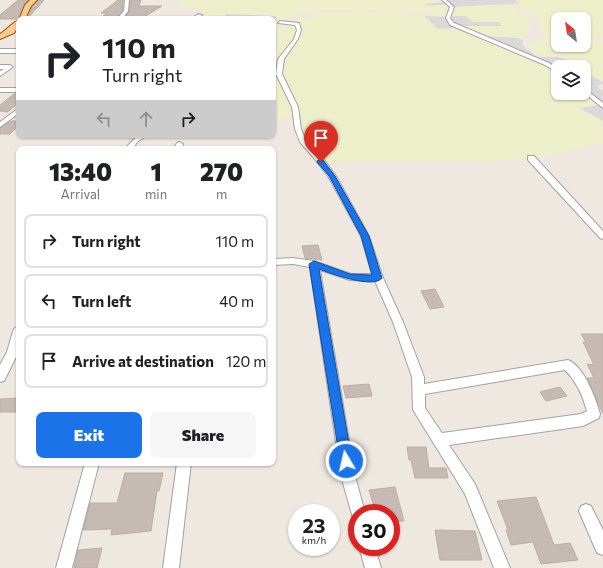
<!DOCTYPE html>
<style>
body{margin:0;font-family:Commissioner,sans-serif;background:#f6f6f6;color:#202124;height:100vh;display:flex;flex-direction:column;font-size:15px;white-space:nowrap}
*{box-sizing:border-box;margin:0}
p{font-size:13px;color:#757577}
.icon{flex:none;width:22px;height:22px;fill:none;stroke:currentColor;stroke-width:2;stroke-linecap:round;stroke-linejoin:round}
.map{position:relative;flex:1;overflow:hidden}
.sheet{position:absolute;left:16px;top:146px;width:260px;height:320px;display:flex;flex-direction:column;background:#fff;border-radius:8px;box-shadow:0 1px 3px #0004}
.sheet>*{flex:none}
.top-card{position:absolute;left:16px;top:16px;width:260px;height:122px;border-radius:8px;box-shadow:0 1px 3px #0004;background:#fff;color:#202124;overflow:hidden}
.needle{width:26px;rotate:330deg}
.buttons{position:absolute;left:551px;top:12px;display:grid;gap:8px}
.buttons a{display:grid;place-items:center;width:40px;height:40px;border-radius:8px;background:#fff;box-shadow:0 1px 3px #0004;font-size:20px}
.speed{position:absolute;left:288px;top:504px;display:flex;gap:8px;font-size:20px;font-weight:700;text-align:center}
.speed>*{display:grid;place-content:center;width:52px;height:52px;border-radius:50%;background:#fff;box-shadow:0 1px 3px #0004;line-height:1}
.speed small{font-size:10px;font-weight:400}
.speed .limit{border:6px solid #d22;background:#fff;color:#111}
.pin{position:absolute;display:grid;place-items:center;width:34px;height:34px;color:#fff;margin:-41px -17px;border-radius:50% 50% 50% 0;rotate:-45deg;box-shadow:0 0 4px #0007}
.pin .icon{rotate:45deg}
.me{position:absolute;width:44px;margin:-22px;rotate:351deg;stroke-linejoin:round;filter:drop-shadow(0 0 3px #0008)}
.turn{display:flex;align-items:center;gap:14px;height:84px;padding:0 20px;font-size:18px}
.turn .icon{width:52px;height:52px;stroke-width:2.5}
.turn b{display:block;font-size:28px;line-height:34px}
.lanes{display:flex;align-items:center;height:38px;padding:0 20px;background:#0003;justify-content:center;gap:20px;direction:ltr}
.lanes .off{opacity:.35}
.eta{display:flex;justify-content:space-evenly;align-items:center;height:68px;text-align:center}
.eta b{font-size:24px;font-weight:800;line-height:28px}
.button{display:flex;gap:8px;margin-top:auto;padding:8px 20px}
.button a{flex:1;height:46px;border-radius:8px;background:#1a73e8;color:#fff;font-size:16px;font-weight:800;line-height:46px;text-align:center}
.button a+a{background:#f6f6f6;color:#202124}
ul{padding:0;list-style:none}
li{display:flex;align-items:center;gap:12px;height:54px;margin:0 8px 6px;padding:0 12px;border:2px solid #e0e0e0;border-radius:8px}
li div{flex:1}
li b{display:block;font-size:15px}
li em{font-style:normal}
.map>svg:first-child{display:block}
.residential{fill:#dad8d8}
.farmland{fill:#edeeca}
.building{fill:#c5bab4;stroke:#bfada2}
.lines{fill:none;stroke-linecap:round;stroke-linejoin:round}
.minor-casing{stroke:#a2a2a2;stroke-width:2}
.primary-casing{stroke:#935900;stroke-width:2}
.minor{fill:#fff;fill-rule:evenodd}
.primary{fill:#ffca94;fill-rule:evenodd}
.route{fill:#1a73e8;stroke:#114b97}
</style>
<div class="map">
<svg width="603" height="568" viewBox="0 0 603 568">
<rect width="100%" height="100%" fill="#eee8e0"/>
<path class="residential" d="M442,0h73l5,4 -72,3 -2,-2 -18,1 -4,-3 20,-1z
M227,14l49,2 1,5h-4v-2l-52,-1z
M424,16l22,1 -1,2 3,4 8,5 -18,1z
M452,16h14l7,6h26l3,5 -44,-1 -6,-5z
M485,36l34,2 4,3 -1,3 3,4 10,7h-6z
M540,57h17l16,4 -7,3 7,3h-15v3l-24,-12z
M584,71l19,11v2l-7,1 7,6v13l-19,-15z
M598,105l5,2v14l-24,-13z"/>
<path class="farmland" d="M180,0h262l2,2 -19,2 3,2 18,-1 2,2 -5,9 -50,-6 -85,1 -8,2 -12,6 -11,2 -1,-5 -49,-2 -6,4 -14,-3 -8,-5 -6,-2 -4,1 -13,-5z
M515,0h88v38l-19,1v-20h-26v22l-30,2 1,-2 20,-4 -9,-9 -1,-8 -25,-16 6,-1z
M508,4l18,13 5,6 -3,11 -9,4 -34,-2 -27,-10h44l-3,-4h-26l-7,-6h-14l2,-9z
M358,11l30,1 36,4 14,13 18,-1 90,37 12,9v19h26l14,12 -19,3 24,13v21l-31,9 -51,8 -28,2 -149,1 -18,2 -2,-9 -15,-11 -7,-13 -1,-15 -28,3v-92l14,1 2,-7 8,-3 11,1 7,-7z
M603,40v42l-19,-11v-4h-11l-7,-3 9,-5 -17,-3 -17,-1 -11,-6 -2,-4 30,-2v2h26v-4z"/>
<path class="building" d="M22,0h6l-4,4 -6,15h-18v-4l17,-14z
M38,0h6l-17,19 5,-12z
M118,0h5v10l-6,7 -14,-1 4,-3h-6z
M130,0h11l-2,6h23l-18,11h-19l4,-6z
M14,94h5v8l-11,10 -8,-1v-6z
M11,121h8v4l-9,9h-10v-6z
M318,245l4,15 -17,-2 -3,-12z
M435,289l9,18 -14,2 -9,-18z
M581,334h22v80l-16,-36h7l-7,-14 7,1 -11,-23h3z
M369,384l3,12 -26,2 -3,-12z
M560,387l7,9 -21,5 -6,-9z
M19,398v14h-19v-13z
M407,447h19l3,21h17l2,10h-33l-4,-18h-2z
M125,473h38l-4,18h-2l-6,40 -40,4 1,-6 -29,1 7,-27h27z
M395,487l9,34 -13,1v-9h-15l-7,-23z
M536,497l18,48 16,-2 8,17 -37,4 -8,-22 -22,3 -5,-15h2l-11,-29z
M435,530l40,1 7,29h-42z
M102,548l-5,20h-23l4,-18z"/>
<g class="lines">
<defs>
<path id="minor" d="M125,0h4l-1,11 -6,8h-5l7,-8z
M442,0h4l8,7 -4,11 4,5 95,40 9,6v4l-13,-8 -95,-40 -4,-7 4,-11z
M198,14l4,1 -6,4h-5z
M280,21l19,2 2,7 -3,9 -14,20 -2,15 16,33 3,22 5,12 13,12 17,23 33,60 14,42 20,44 21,55v7l144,-24c16,6 28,39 32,54l-1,4 -16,8 -134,19 26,39 35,84h-16l-29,-74 -50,-81 -2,-4 -1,-32 -19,-55 -18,-41 -25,-1 -30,-10 35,206 10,37h-8v7l-4,-2 -12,-42 -31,-209 -17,-3 -20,1v-6l20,-1 21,3 37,13h21l-11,-38 -33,-60 -15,-19 -13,-15 -5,-13 -3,-22 -16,-33 2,-15 16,-20 3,-9 -2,-5 -17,-2zM565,370c11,11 18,26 22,41l-6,3 -139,19 -17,-25v-14z
M0,49h19v4h-19z
M0,65h10l3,2 -13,9v-5l4,-2h-4z
M0,88h19v4h-19z
M584,88l19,15v5l-19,-15z
M19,108v5l-19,14v-5z
M140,135h8l-11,7 -4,7h-8l8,-9z
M179,142l4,2 -2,5h-8l4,-6z
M528,156h6l69,75v8l-3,-1 -72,-78z
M19,327v24l-15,30 -4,1v-17l7,-13 6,-21 2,-3z
M85,463h14l-27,105h-16z
M177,463h14l-12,105h-16z
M586,504l5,2 12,24v25l-6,-2 -18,-42 2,-5z
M359,547h16l6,21h-16z"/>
<path id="primary" d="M30,0h7l-6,6 -6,13 -6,1 6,-15z
M19,20v6l-5,7 -14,6v-5c7,-4 13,-12 19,-14z"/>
</defs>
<use href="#minor" class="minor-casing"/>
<use href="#primary" class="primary-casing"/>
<use href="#minor" class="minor"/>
<use href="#primary" class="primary"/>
</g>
<path class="route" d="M318,160h5l12,16 34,60 13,42c-8,11 -51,-4 -63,-9l33,192 -2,4 -4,2 -4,-2 -2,-4 -31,-197 5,-3 36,13 22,1 -11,-39 -32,-60 -12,-14z"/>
</svg>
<div class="buttons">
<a><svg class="needle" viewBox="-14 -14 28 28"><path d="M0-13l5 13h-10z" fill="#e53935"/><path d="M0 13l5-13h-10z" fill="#757577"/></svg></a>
<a><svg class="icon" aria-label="layers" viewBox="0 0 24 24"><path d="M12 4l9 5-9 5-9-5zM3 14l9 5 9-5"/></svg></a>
</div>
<div class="speed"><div>23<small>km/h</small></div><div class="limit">30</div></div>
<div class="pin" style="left:321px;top:162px;background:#d93025"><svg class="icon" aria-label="arrive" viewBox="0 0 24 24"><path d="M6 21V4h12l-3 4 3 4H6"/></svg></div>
<svg class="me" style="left:346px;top:461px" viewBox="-20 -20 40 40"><circle r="17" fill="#1a73e8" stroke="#fff" stroke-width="3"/><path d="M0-11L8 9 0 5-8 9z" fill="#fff"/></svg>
<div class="top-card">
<div class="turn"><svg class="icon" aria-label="right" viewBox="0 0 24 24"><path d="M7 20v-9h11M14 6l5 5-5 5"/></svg><div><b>110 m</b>Turn right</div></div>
<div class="lanes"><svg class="icon off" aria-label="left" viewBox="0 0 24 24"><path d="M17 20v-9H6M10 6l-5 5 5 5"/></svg><svg class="icon off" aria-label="ahead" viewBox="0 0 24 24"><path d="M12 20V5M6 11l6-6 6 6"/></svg><svg class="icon" aria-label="right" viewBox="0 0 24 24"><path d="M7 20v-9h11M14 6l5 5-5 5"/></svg></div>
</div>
<section class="sheet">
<div class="eta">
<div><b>13:40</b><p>Arrival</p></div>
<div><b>1</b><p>min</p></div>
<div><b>270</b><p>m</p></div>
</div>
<ul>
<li><svg class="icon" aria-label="right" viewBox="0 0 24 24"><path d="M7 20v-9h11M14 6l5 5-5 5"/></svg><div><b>Turn right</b></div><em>110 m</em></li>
<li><svg class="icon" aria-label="left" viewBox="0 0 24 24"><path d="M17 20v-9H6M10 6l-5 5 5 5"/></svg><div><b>Turn left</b></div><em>40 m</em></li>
<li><svg class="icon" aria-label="arrive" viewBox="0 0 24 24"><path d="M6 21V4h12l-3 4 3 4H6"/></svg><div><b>Arrive at destination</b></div><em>120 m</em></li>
</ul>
<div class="button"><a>Exit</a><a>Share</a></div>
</section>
</div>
